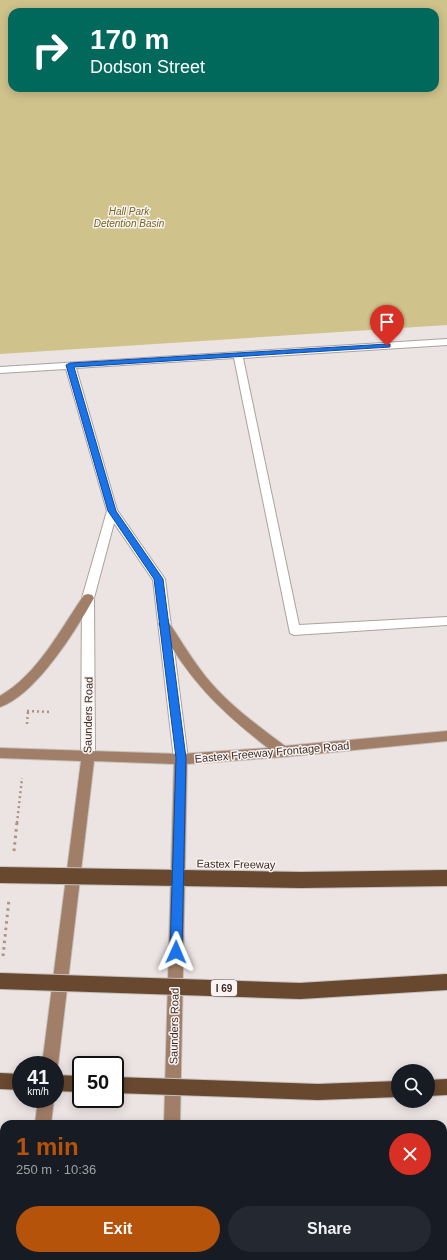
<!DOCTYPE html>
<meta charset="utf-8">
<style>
body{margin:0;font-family:Helvetica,sans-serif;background:#242831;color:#f1f3f6;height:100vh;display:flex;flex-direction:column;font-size:15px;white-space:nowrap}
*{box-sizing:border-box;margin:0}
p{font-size:13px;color:#9ea1a6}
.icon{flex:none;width:22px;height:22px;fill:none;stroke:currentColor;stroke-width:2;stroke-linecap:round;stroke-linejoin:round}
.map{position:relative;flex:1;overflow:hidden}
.drawer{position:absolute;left:0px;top:1120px;width:447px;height:140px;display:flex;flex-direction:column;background:#171b24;border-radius:12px 12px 0 0;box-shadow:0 2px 10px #0003}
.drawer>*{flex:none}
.top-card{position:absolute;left:8px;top:8px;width:431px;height:84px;border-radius:12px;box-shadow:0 2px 10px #0003;background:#00695c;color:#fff;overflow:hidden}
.controls{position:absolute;left:391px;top:1064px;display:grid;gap:8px}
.controls a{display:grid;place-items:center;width:44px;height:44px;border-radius:50%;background:#171b24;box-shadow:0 2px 10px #0003;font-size:20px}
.speed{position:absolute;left:12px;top:1056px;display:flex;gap:8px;font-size:20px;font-weight:700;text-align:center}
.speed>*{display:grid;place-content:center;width:52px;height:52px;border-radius:50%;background:#171b24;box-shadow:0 2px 10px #0003;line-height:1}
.speed small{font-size:10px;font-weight:400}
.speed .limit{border:2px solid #111;border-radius:6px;background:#fff;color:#111}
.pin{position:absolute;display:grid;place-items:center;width:34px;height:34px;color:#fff;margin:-41px -17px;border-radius:50% 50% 50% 0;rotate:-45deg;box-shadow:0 0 4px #0007}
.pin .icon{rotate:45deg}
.me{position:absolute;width:44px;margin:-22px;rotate:1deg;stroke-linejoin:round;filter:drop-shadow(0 0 3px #0008)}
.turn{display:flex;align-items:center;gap:14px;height:84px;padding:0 16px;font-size:18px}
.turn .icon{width:52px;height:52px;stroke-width:2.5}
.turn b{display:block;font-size:28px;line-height:34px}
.round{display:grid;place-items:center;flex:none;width:42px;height:42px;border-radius:21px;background:#242831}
.headline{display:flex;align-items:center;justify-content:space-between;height:68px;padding:0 16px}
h1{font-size:24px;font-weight:700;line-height:30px;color:#b45309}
.cta{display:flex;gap:8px;margin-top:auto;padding:8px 16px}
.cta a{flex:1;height:46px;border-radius:24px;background:#b45309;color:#fff;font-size:16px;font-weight:700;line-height:46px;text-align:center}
.cta a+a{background:#242831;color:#f1f3f6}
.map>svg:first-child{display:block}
.water{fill:#d0c28b;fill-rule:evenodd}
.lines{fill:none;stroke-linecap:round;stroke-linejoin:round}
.minor-casing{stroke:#ada29d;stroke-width:2}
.major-casing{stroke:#c5c0bd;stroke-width:2}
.highway-casing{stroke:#c5c0bd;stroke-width:2}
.path-far1{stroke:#af9283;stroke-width:2.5;stroke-dasharray:2 3;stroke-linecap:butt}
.path{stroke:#af9283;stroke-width:3;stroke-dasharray:2.5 4;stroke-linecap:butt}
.minor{fill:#fff;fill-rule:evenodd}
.major{fill:#a17e68;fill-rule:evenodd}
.highway{fill:#68482f;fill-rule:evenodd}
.highway-bridge-casing{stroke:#c5c0bd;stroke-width:18;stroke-linecap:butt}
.highway-bridge{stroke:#68482f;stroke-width:16}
.route{fill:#1a73e8;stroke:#114b97}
.labels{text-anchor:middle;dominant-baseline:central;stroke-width:3;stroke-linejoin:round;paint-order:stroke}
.far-water-label{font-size:10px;font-style:italic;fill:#77671e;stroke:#f9f3f3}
.shield{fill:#f9f3f3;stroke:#756861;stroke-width:1}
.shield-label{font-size:10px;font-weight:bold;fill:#3d2c22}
.street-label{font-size:11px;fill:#3d2c22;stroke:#f9f3f3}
</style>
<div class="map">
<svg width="447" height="1260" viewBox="0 0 447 1260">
<rect width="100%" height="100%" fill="#ece4e2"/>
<path class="water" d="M0,0h447v325l-447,29zM12,12h423v76h-423z"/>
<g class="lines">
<defs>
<path id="minor" d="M447,339v6l-204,13 56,267 148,-8v8l-153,10 -4,-2 -56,-275 -158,10 41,142 48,69 23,180 -2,4 -5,1 -5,-1 -2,-4 -21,-179 -39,-57 -20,75 1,158 -2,4 -5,1 -5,-1 -2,-4 1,-158 25,-87 -41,-142 -66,4v-6z"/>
<path id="major" d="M88,594l4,1 2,3c-18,32 -58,97 -94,109v-11c38,-22 60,-66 84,-101z
M164,620l4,1c14,21 27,44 44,63 21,24 48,43 73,62l162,-15v10l-164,16 -96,7 -7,360h-16l10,-360 -80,-3 -36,304 -3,6v-6h-13l39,-304 -81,-3v-10l181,6 87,-6c-49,-38 -80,-69 -110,-124l2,-3z
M38,1099h16l-3,25h-16z
M0,1206h4v18h-4z
M443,1248h4v12h-15l-2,-4h13z
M17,1256h18v4h-18z
M162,1256h18v4h-18z
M286,1256h31l2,4h-31z"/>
<path id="highway" d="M0,1073l21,1v16l-21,-1z
M55,1075l26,1v16l-26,-1z
M447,1079v16l-19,1v-16z
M0,1176h4v16h-4z
M443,1177h4v16h-4z"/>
</defs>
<use href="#minor" class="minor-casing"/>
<use href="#major" class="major-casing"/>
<use href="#highway" class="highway-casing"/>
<path class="path-far1" d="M27,711l25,1
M27,724l1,-12
M17,823l5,-45"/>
<path class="path" d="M14,851l3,-29
M3,956l6,-57"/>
<use href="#minor" class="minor"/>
<use href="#major" class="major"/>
<use href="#highway" class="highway"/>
<defs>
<path id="highway-bridge" d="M0,875l301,5 146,-2
M0,981l300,10 147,-9
M115,1085l203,7 80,-3"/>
</defs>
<use href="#highway-bridge" class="highway-bridge-casing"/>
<use href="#highway-bridge" class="highway-bridge"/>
</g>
<path class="route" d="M387,344h3v3l-316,20 42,144 47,68 23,179 -4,194 -2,4 -4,2 -4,-2 -2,-4 6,-194 -22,-179 -46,-68 -42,-146 4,-2z"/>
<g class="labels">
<g class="far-water-label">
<text x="129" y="211">Hall Park<tspan x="129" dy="12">Detention Basin</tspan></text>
</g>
<rect class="shield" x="211" y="980" width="26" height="16" rx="3"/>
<g class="shield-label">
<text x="224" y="988">I 69</text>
</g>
<g class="street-label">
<text transform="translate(88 715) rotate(-89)">Saunders Road</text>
<text transform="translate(272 752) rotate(-5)">Eastex Freeway Frontage Road</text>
<text transform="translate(236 864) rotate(1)">Eastex Freeway</text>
<text transform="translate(174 1026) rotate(-89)">Saunders Road</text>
</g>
</g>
</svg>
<div class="controls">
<a><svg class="icon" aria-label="search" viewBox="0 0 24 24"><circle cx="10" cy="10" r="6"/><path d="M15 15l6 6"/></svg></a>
</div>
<div class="speed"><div>41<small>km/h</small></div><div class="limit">50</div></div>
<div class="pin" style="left:387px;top:346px;background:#d93025"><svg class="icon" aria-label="arrive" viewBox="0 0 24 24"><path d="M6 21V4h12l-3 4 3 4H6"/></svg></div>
<svg class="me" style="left:176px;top:952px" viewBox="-20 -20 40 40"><path d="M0-17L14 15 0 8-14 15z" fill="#1a73e8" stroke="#fff" stroke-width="4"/></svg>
<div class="top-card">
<div class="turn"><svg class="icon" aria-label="right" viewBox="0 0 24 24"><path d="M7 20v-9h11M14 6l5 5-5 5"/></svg><div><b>170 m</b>Dodson Street</div></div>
</div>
<section class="drawer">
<div class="headline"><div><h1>1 min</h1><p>250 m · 10:36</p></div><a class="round" style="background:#d93025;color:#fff"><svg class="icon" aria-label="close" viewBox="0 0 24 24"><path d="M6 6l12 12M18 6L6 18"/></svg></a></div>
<div class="cta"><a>Exit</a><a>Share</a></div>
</section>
</div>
